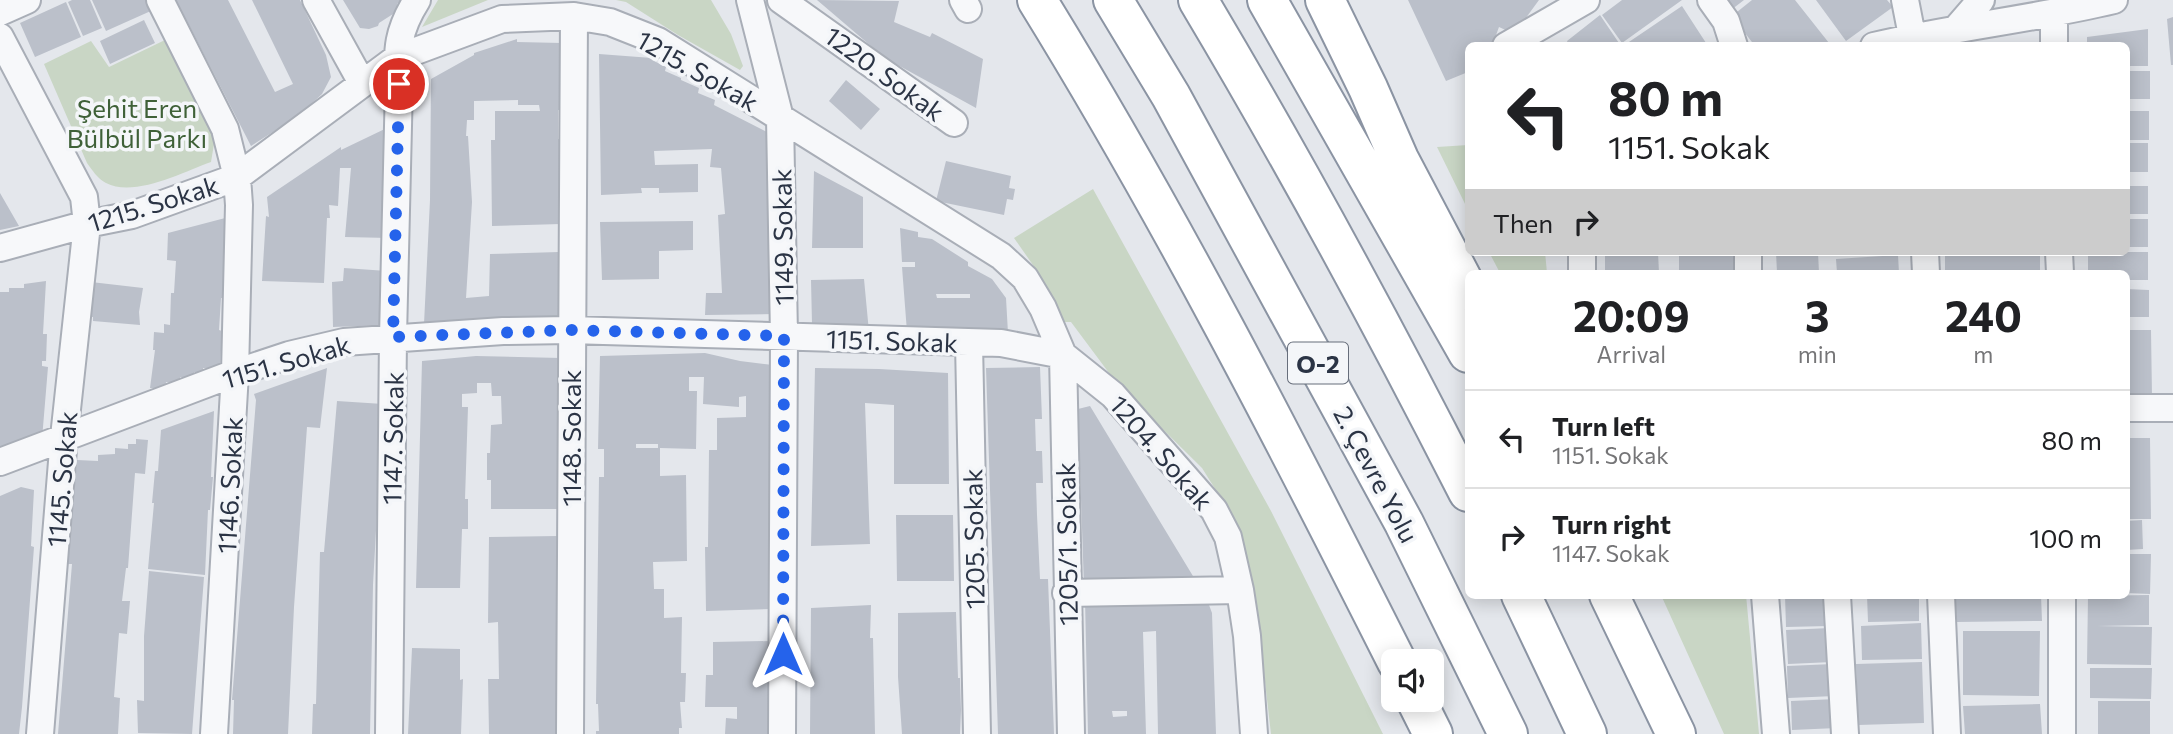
<!DOCTYPE html>
<meta charset="utf-8">
<style>
body{margin:0;font-family:Commissioner,sans-serif;background:#f2f2f2;color:#202124;height:100vh;display:flex;flex-direction:column;font-size:26px;white-space:nowrap}
*{box-sizing:border-box;margin:0}
p{font-size:23px;color:#757577}
.icon{flex:none;width:38px;height:38px;fill:none;stroke:currentColor;stroke-width:2;stroke-linecap:round;stroke-linejoin:round}
.map{position:relative;flex:1;overflow:hidden}
.drawer{position:absolute;left:1465px;top:270px;width:665px;height:329px;display:flex;flex-direction:column;background:#fff;border-radius:10px;box-shadow:0 4px 18px #0003}
.drawer>*{flex:none}
.top-card{position:absolute;left:1465px;top:42px;width:665px;height:214px;border-radius:10px;box-shadow:0 4px 18px #0003;background:#fff;color:#202124;overflow:hidden}
.tools{position:absolute;left:1381px;top:649px;display:grid;gap:14px}
.tools a{display:grid;place-items:center;width:63px;height:63px;border-radius:10px;background:#fff;box-shadow:0 4px 18px #0003;font-size:35px}
.pin{position:absolute;display:grid;place-items:center;width:60px;height:60px;color:#fff;margin:-30px;border:4px solid #fff;border-radius:50%;box-shadow:0 2px 7px #0007}
.me{position:absolute;width:77px;margin:-38px;rotate:0deg;stroke-linejoin:round;filter:drop-shadow(0 0 5px #0008)}
.turn{display:flex;align-items:center;gap:24px;height:147px;padding:0 28px;font-size:32px}
.turn .icon{width:91px;height:91px;stroke-width:2.5}
.turn b{display:block;font-size:49px;line-height:60px}
.then{display:flex;align-items:center;height:66px;padding:0 28px;background:#0003;gap:14px;font-size:26px}
.eta{display:flex;justify-content:space-evenly;align-items:center;height:119px;text-align:center}
.eta b{font-size:42px;font-weight:700;line-height:49px}
ul{padding:0;list-style:none}
li{display:flex;align-items:center;gap:21px;height:98px;padding:0 28px;border-top:2px solid #e0e0e0}
li div{flex:1}
li b{display:block;font-size:26px}
li em{font-style:normal}
.map>svg:first-child{display:block}
.green{fill:#c9d6c5}
.building{fill:#bbc0ca;fill-rule:evenodd}
.lines{fill:none;stroke-linecap:round;stroke-linejoin:round}
.street-casing{stroke:#a9aeb7;stroke-width:30}
.highway-casing{stroke:#8b94a3;stroke-width:42}
.street{stroke:#f7f8fa;stroke-width:26}
.highway{stroke:#fff;stroke-width:38}
.route{stroke:#2563eb;stroke-width:12;stroke-dasharray:0 21.6}
.labels{text-anchor:middle;dominant-baseline:central;stroke-width:7;stroke-linejoin:round;paint-order:stroke}
.shield{fill:#f4f6f9;stroke:#676e7b;stroke-width:2}
.shield-label{font-size:24px;font-weight:bold;fill:#2b3445}
.street-label{font-size:26px;fill:#2b3445;stroke:#f4f6f9}
.park-label{font-size:26px;fill:#3f6138;stroke:#f4f6f9}
</style>
<div class="map">
<svg width="2173" height="734" viewBox="0 0 2173 734">
<rect width="100%" height="100%" fill="#e4e7ec"/>
<path class="green" d="M438,0h50l-66,27z
M616,0h95l20,34 12,32 -3,4 -62,-35 -52,-33z
M165,40l50,98 -4,24c-28,10 -77,36 -105,21 -8,-4 -14,-13 -19,-20l-43,-99 47,-23 18,26z
M1468,145v65l-31,-63z
M1093,189l178,322 112,223h-112l-17,-148 -20,-67 -32,-51 -84,-83 -47,-63h-10l-21,-47 -26,-37z
M1489,252h56l2,21h-47z
M1661,595h85l13,139h-35z"/>
<path class="building" d="M72,0h18l12,28 -19,8 -15,-34z
M92,0h57l4,10 -47,21z
M176,0h52l47,92 18,-8 -41,-84h48l26,55 5,22 -9,17 -24,22 -47,30z
M343,0h59l-5,4 1,1 -5,9 -14,9 -1,3 -9,3 -9,-1z
M817,0l82,1 -5,21 36,15 2,-4 51,26 -7,49 -91,-50z
M1408,0h131l-25,34 -15,-7 -7,19h-24v26l-22,9z
M1622,0h60l-60,43 -20,-28z
M1724,0h20l-13,10z
M1752,0h43l34,43 -10,3h-64l-23,-30z
M1816,0h71l6,7 -47,34z
M66,2l15,35 -46,20 -15,-34z
M1682,6l26,40h-85z
M1600,15l21,31h-52l-2,-5z
M2173,17v48h-2l-4,-46z
M144,20l11,23 -45,21 -10,-23z
M2148,29v37h-22v-20h-39v-9z
M517,39v3l45,1v67h-4v29h5l-2,85 -69,2 -1,-86h4v-29h45l-1,-6h-21v-5l-44,1v19h-7l-1,16h2l4,66 -6,96 23,-2 1,-42 69,-2 1,66 -84,3v-2l-52,5 6,-124 1,-121 43,-24v-2z
M599,54l53,4v2l14,7 -1,4 16,7v2l18,8 -1,5 17,7 -1,5 59,30 2,179 -70,1 1,-22h16l-4,-78 7,-1 -4,-46 -11,-1 2,-18 -58,2 1,14 43,-1v28l-39,1v-5h-18l1,5 -41,2z
M2126,71h24v28h-24z
M846,80l34,29 -19,21 -32,-29z
M2126,111h23v29h-23z
M391,126l-2,112 -44,-1 6,-69h-11l-2,38 -9,-1 1,13h-3l-3,65 -62,-2 4,-65 3,1 -2,-20 74,-50v3z
M2126,143h22v29h-22z
M946,161l65,15 -2,12 6,1 -2,11 -6,-1 -3,16 -68,-14z
M814,171l49,26v51h-51z
M2126,186h22v28h-22z
M0,193l19,33 -19,4z
M229,217l-4,81h-4l-2,32 3,1 -2,38 -17,-1v4h-9v6l-14,-1v6l-14,-1 -1,6h-15l5,-38h-2l1,-18 10,1v-9l6,1 1,-32h3l2,-32 -9,-1 1,-27z
M2126,219h22v28h-22z
M693,221v29l-34,1v28l-57,1 -2,-58z
M900,228l18,4v5l14,2 36,23v4l24,13 14,19 2,35 -101,-1 -5,-65h13v-5h-13zM936,294h34v4h-33z
M1605,252h53l1,21h-54z
M1776,252h42l1,21h-42z
M1945,252h95v21h-95z
M2088,252h60v28h-22v-7h-38z
M1733,253l1,20h-55v-18z
M1898,255l1,18h-62l-1,-14z
M344,268l43,3 -2,54 -52,2 -1,-45 11,-1z
M864,279l5,53 -57,-8 -1,-44z
M46,281l-3,53h4l-1,27h-4v5l6,1 -6,72 -42,15v-162h9v-4h15v-4z
M91,282l52,6 -4,24 1,13 -47,-4v-4h-5z
M2126,289l23,1v27h-23z
M2126,330h25l1,67h-26z
M705,353l35,8 33,4 -1,244 -66,2 -1,-64h3l1,-97h8v-32l29,-1v-21l-7,1v10l-36,-3 1,-27h-15v14h8l-1,58 -36,-1v28l26,-1 1,86 -34,1 1,27h10v29l18,-1 -1,56h5l-1,29h-5l2,26h-3v6h-83v-3h3l-1,-27h-2l3,-227h5v-28h-6l2,-93zM636,444h22v4h-22z
M476,356l85,2 -2,151h-68v-29h-4v-27h3l1,-28 11,-1 -1,-28h-9l-1,-13h-14v10l-15,1v13h6l-3,92h3v30h-6l-2,59h-44l6,-227z
M1040,367l2,52h-7l1,32h6l1,32h-7l1,32 3,64h8l6,155h-56l-12,-366z
M327,368l-7,60 -13,-1 -13,180 -6,127h-55l1,-34h-2l24,-300 -2,-6z
M815,368l64,1 69,4 1,111h-55v-79l-29,-2 5,141 -59,2z
M337,401l46,3 -10,181 -3,149h-58l1,-30h3l4,-152h4z
M1090,406l109,180 -115,1 -6,-178z
M214,411l-3,66h2l-3,33h-2l-3,65 -57,-6 6,-66h-2l3,-32h3l3,-41z
M2126,438h24l1,81h-25z
M136,439l12,1 -3,34 -10,-1 -7,95h-2l-4,33h8l-3,33 -8,-1 -5,64 6,1 -2,36h-60l14,-170h-4l9,-104 21,1v-6l17,-1v-6l13,1v-5h8z
M21,487l13,3 -3,56 3,1 -12,160 -3,27h-19v-238z
M896,515h57l1,66h-57z
M2142,520l1,29 -17,1v-29z
M558,536l-1,198h-68l-1,-55h11l-1,-57 -10,1 1,-86z
M2126,554h25l-1,40 -24,-1z
M149,571l55,6 -12,157 -54,-1 -1,-33 7,1v-65z
M1785,595h43l1,31 -43,1z
M1867,595h52v26l-51,1z
M1956,595h85l1,26 -86,1z
M2149,595v30l-52,1 55,1 -1,38 -64,-1 1,-68z
M1206,597l6,16 4,121h-58l-2,-103 -13,1 3,102h-58l-3,-135zM1112,711h15v5l-14,1z
M871,605l-1,33h3l2,96h-65l1,-126z
M956,612l2,66h2l1,32 -1,24h-58l-4,-57v-64z
M1921,623l1,36 -60,1 -1,-34z
M1830,628l2,34 -44,2 -2,-34z
M1963,631h77l-1,65 -76,-1z
M771,641l-1,93h-45l1,-16 11,1v-12h-32l1,-32h7v-33z
M412,648l48,1v31l3,-1 -2,55h-53z
M1922,662l2,61 -66,2 -2,-61z
M1833,664l2,32 -47,2 -1,-32z
M2090,668h62l-1,31 -61,-1z
M1836,699l1,29 -45,2 -1,-29z
M2098,701h52v33h-52z
M2040,704l2,30h-77l-2,-28z"/>
<g class="lines">
<defs>
<path id="street" d="M160,0l65,129 12,48 2,28 -4,168 -21,361
M316,0l46,83
M750,0l30,118 4,218 -2,398
M781,0l173,123
M963,0l5,9
M1711,0l15,21 8,25
M1905,0l9,46
M0,12l27,-12
M2054,14v32
M1955,30l26,-30
M0,37l84,160 3,27 -23,213 -24,297
M1506,46l80,-46
M1874,46c79,-19 161,-27 240,-46
M0,248l87,-24 45,-9 105,-38 160,-119 105,-39 72,-3 36,6 48,19 343,215 24,22 18,30 20,47 8,379
M1582,252v21
M1748,252v21
M1925,252l1,21
M2059,252l1,21
M969,343l8,391
M2126,408h47
M0,462l235,-89 54,-18 55,-13 159,-11 67,-1 431,13 62,12 50,40 101,115 14,27 12,53 7,46 7,98
M1066,593l174,-3
M1765,595l11,139
M1837,595l8,139
M1941,595l6,139
M389,734l4,-397 6,-253c-3,-34 -1,-54 18,-84
M570,734l4,-718
M2062,734v-139"/>
<path id="highway" d="M1037,0c132,214 247,438 360,662
M1113,0l58,96 233,427 104,211
M1198,0c96,161 185,325 270,492
M1267,0l201,353
M1325,0l43,88 31,71 69,131
M1521,595l66,139
M1609,595l67,139
M1416,700l17,34"/>
</defs>
<use href="#street" class="street-casing"/>
<use href="#highway" class="highway-casing"/>
<use href="#street" class="street"/>
<use href="#highway" class="highway"/>
</g>
<g class="lines">
<path class="route" d="M399,84l-6,253 177,-7 214,6 -1,318"/>
</g>
<g class="labels">
<rect class="shield" x="1288" y="342.5" width="60" height="41" rx="5"/>
<g class="shield-label">
<text x="1318" y="363">O-2</text>
</g>
<g class="street-label">
<text transform="translate(698 70) rotate(30)">1215. Sokak</text>
<text transform="translate(885 73) rotate(36)">1220. Sokak</text>
<text transform="translate(153 203) rotate(-17)">1215. Sokak</text>
<text transform="translate(782 237) rotate(-91)">1149. Sokak</text>
<text transform="translate(892 340) rotate(2)">1151. Sokak</text>
<text transform="translate(286 361) rotate(-16)">1151. Sokak</text>
<text transform="translate(392 438) rotate(-89)">1147. Sokak</text>
<text transform="translate(570 438) rotate(-90)">1148. Sokak</text>
<text transform="translate(1162 452) rotate(49)">1204. Sokak</text>
<text transform="translate(1377 474) rotate(62)">2. Çevre Yolu</text>
<text transform="translate(61 479) rotate(-85)">1145. Sokak</text>
<text transform="translate(229 485) rotate(-87)">1146. Sokak</text>
<text transform="translate(973 539) rotate(-91)">1205. Sokak</text>
<text transform="translate(1066 544) rotate(-91)">1205/1. Sokak</text>
</g>
<g class="park-label">
<text x="137" y="107">Şehit Eren<tspan x="137" dy="30">Bülbül Parkı</tspan></text>
</g>
</g>
</svg>
<div class="tools">
<a><svg class="icon" aria-label="sound" viewBox="0 0 24 24"><path d="M4 9h4l5-4v14l-5-4H4zM17 9q2 3 0 6"/></svg></a>
</div>
<div class="pin" style="left:399px;top:84px;background:#d93025"><svg class="icon" aria-label="arrive" viewBox="0 0 24 24"><path d="M6 21V4h12l-3 4 3 4H6"/></svg></div>
<svg class="me" style="left:783px;top:654px" viewBox="-20 -20 40 40"><path d="M0-17L14 15 0 8-14 15z" fill="#2563eb" stroke="#fff" stroke-width="4"/></svg>
<div class="top-card">
<div class="turn"><svg class="icon" aria-label="left" viewBox="0 0 24 24"><path d="M17 20v-9H6M10 6l-5 5 5 5"/></svg><div><b>80 m</b>1151. Sokak</div></div>
<div class="then">Then<svg class="icon" aria-label="right" viewBox="0 0 24 24"><path d="M7 20v-9h11M14 6l5 5-5 5"/></svg></div>
</div>
<section class="drawer">
<div class="eta">
<div><b>20:09</b><p>Arrival</p></div>
<div><b>3</b><p>min</p></div>
<div><b>240</b><p>m</p></div>
</div>
<ul>
<li><svg class="icon" aria-label="left" viewBox="0 0 24 24"><path d="M17 20v-9H6M10 6l-5 5 5 5"/></svg><div><b>Turn left</b><p>1151. Sokak</p></div><em>80 m</em></li>
<li><svg class="icon" aria-label="right" viewBox="0 0 24 24"><path d="M7 20v-9h11M14 6l5 5-5 5"/></svg><div><b>Turn right</b><p>1147. Sokak</p></div><em>100 m</em></li>
</ul>
</section>
</div>
